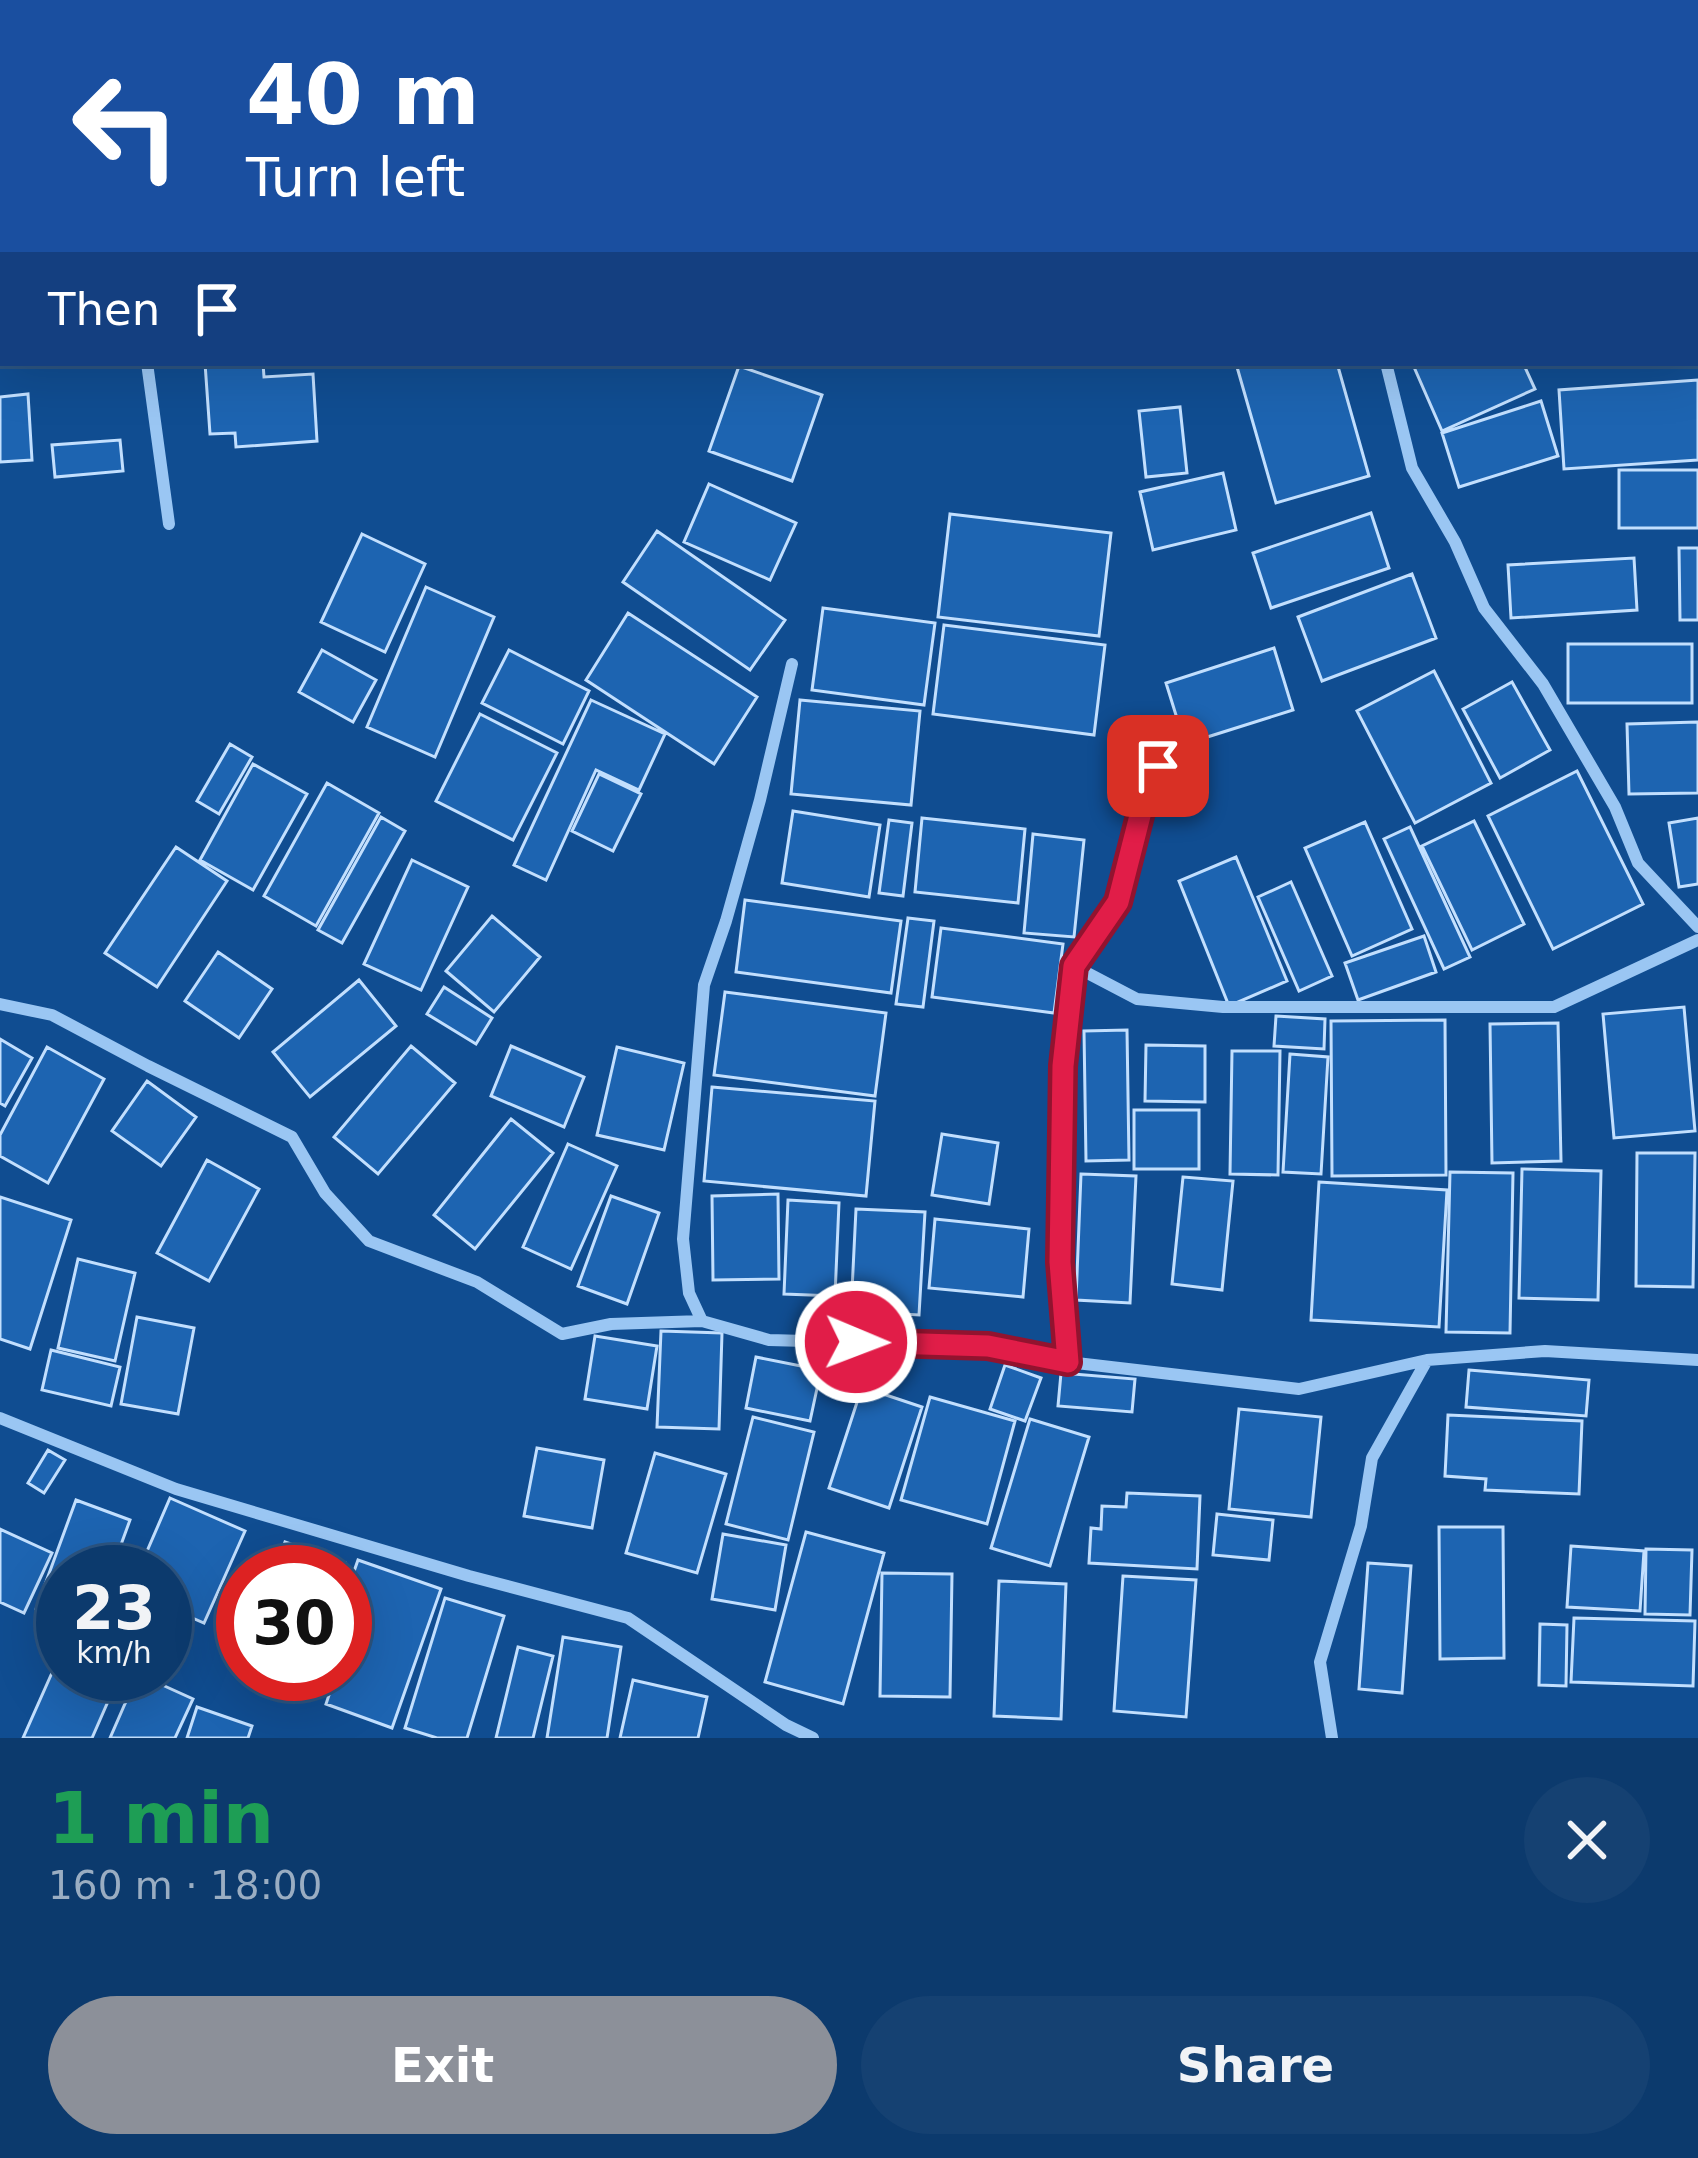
<!DOCTYPE html>
<meta charset="utf-8">
<style>
body{margin:0;font-family:"DejaVu Sans",sans-serif;background:#154172;color:#f1f3f6;height:100vh;display:flex;flex-direction:column;font-size:45px;white-space:nowrap}
*{box-sizing:border-box;margin:0}
p{font-size:39px;color:#9aadc2}
.icon{flex:none;width:66px;height:66px;fill:none;stroke:currentColor;stroke-width:2;stroke-linecap:round;stroke-linejoin:round}
.map{position:relative;height:1738px;overflow:hidden}
.drawer{display:flex;flex-direction:column;background:#0c3a6d;flex:1}
.drawer>*{flex:none}
.banner{position:absolute;left:0px;top:0px;width:1698px;height:366px;box-shadow:0 12px 48px #0002,0 0 0 3px #2c5480;background:#1a4fa0;color:#fff;overflow:hidden}
.speed{position:absolute;left:36px;top:1545px;display:flex;gap:24px;font-size:60px;font-weight:700;text-align:center}
.speed>*{display:grid;place-content:center;width:156px;height:156px;border-radius:50%;background:#0c3a6d;box-shadow:0 12px 48px #0002,0 0 0 3px #2c5480;line-height:1}
.speed small{font-size:30px;font-weight:400}
.speed .limit{border:18px solid #d22;background:#fff;color:#111}
.pin{position:absolute;display:grid;place-items:center;width:102px;height:102px;color:#fff;margin:-51px;border-radius:24px;box-shadow:0 6px 18px #0006}
.me{position:absolute;width:132px;margin:-66px;rotate:91deg;stroke-linejoin:round;filter:drop-shadow(0 0 9px #0008)}
.turn{display:flex;align-items:center;gap:42px;height:252px;padding:0 48px;font-size:54px}
.turn .icon{width:156px;height:156px;stroke-width:2.5}
.turn b{display:block;font-size:84px;line-height:102px}
.then{display:flex;align-items:center;height:114px;padding:0 48px;background:#0003;gap:24px;font-size:45px}
.round{display:grid;place-items:center;flex:none;width:126px;height:126px;border-radius:63px;background:#154172}
.head{display:flex;align-items:center;justify-content:space-between;height:204px;padding:0 48px}
h1{font-size:72px;font-weight:600;line-height:90px;color:#1e9e55}
.action{display:flex;gap:24px;margin-top:auto;padding:24px 48px}
.action a{flex:1;height:138px;border-radius:72px;background:#8c9099;color:#fff;font-size:48px;font-weight:600;line-height:138px;text-align:center}
.action a+a{background:#154172;color:#f1f3f6}
.map>svg:first-child{display:block}
.building{fill:#1d64b1;stroke:#c2dffe;stroke-width:3}
.lines{fill:none;stroke-linecap:round;stroke-linejoin:round}
.street{stroke:#9ac6f3;stroke-width:12}
.route-casing{stroke:#92132f;stroke-width:30}
.route{stroke:#e11d48;stroke-width:21}
</style>
<div class="map">
<svg width="1698" height="1738" viewBox="0 0 1698 1738">
<rect width="100%" height="100%" fill="#104d91"/>
<path class="building" d="M1287,0h117v3h-118z
M1437,0h94l-1,3h-94z
M3,183v85l-3,1v-85z
M205,363h58l1,14 49,-3 4,67 -81,6 -1,-14 -25,1z
M1252,363h85l32,113 -93,27 -39,-136z
M1423,363h100l12,26 -93,42 -28,-64z
M739,366l83,29 -30,86 -83,-30z
M1698,380v80l-134,9 -5,-79z
M28,394l4,66 -32,2v-65z
M1541,401l17,55 -99,31 -17,-54z
M1180,407l7,66 -41,4 -7,-66z
M120,440l3,31 -68,6 -3,-32z
M1619,470h79v58h-79z
M1223,473l13,57 -83,20 -13,-58z
M709,484l87,39 -26,57 -86,-38z
M1371,513l18,55 -118,40 -18,-55z
M950,514l161,19 -12,103 -161,-19z
M657,531l128,89 -35,50 -127,-88z
M362,534l63,30 -40,88 -64,-30z
M1679,548h19v72h-18z
M1634,558l3,52 -126,8 -3,-53z
M1412,574l24,64 -114,43 -24,-64z
M426,587l68,30 -59,140 -68,-30z
M823,608l112,15 -11,82 -112,-15z
M628,613l129,84 -43,67 -128,-84z
M944,625l161,20 -11,90 -161,-21z
M1568,644h124v59h-124z
M1274,648l19,62 -108,34 -19,-61z
M322,650l54,30 -23,42 -54,-30z
M509,650l80,41 -26,53 -81,-41z
M1434,671l57,112 -76,40 -58,-112z
M1512,682l38,68 -50,28 -37,-69z
M591,700l74,34 -26,56 -43,-20 -50,110 -32,-15z
M800,700l120,11 -9,94 -120,-11z
M480,714l77,39 -44,87 -77,-39z
M1698,722v71l-69,1 -2,-70z
M230,744l22,13 -33,57 -22,-13z
M253,764l54,30 -54,96 -53,-30z
M1577,771l66,133 -90,45 -65,-133z
M599,774l42,20 -28,57 -41,-20z
M327,783l52,30 -63,113 -52,-30z
M793,811l87,14 -11,72 -87,-14z
M381,817l24,14 -63,112 -24,-13z
M922,818l103,11 -7,74 -103,-11z
M1698,818v66l-19,3 -10,-64z
M889,820l23,3 -9,73 -24,-3z
M1474,821l50,103 -52,26 -50,-104z
M1365,822l47,107 -60,27 -47,-108z
M1410,827l60,130 -26,12 -60,-130z
M1033,834l51,6 -10,97 -50,-4z
M176,847l51,34 -70,106 -52,-34z
M1236,857l51,124 -58,25 -50,-125z
M412,860l56,27 -47,103 -57,-26z
M1291,882l41,94 -33,15 -41,-94z
M745,900l156,21 -10,72 -155,-21z
M492,916l48,41 -46,55 -48,-41z
M908,918l26,3 -11,86 -27,-3z
M941,928l122,16 -9,69 -122,-16z
M1424,936l12,36 -78,28 -13,-37z
M218,952l54,37 -33,49 -54,-37z
M359,980l37,46 -86,71 -37,-45z
M444,987l48,31 -16,26 -49,-30z
M725,992l161,21 -11,83 -161,-21z
M1684,1007l11,124 -81,7 -11,-124z
M1276,1016l49,3 -1,30 -50,-3z
M1445,1020l1,155 -114,1 -1,-155z
M1558,1023l3,138 -69,2 -2,-139z
M1127,1030l2,130 -43,1 -2,-130z
M0,1039l32,19 -27,48 -5,-3z
M1146,1045l59,1v56l-60,-1z
M411,1046l44,37 -77,91 -44,-37z
M511,1046l73,31 -20,50 -73,-31z
M47,1047l57,32 -56,104 -48,-27v-21z
M617,1047l67,16 -20,87 -67,-15z
M1232,1051h48l-2,124 -48,-1z
M1290,1054l38,3 -7,117 -38,-2z
M147,1081l49,36 -35,49 -49,-35z
M712,1087l163,14 -9,95 -162,-15z
M1134,1110h65v59h-65z
M511,1119l42,34 -78,96 -41,-34z
M942,1134l56,9 -9,61 -57,-9z
M568,1144l49,22 -46,103 -48,-22z
M1637,1153h58l-2,134 -57,-1z
M207,1160l52,29 -50,92 -52,-28z
M1522,1169l79,2 -3,129 -79,-2z
M1450,1172l63,1 -3,160 -64,-1z
M1081,1174l55,2 -6,127 -54,-3z
M1183,1177l50,4 -11,109 -50,-6z
M1319,1182l128,8 -8,137 -128,-7z
M778,1194l1,85 -66,1 -1,-84z
M611,1196l48,17 -32,91 -49,-18z
M0,1197l71,23 -41,129 -30,-10z
M788,1200l51,3 -4,93 -51,-2z
M856,1209l69,3 -6,103 -68,-4z
M935,1219l94,10 -6,68 -94,-9z
M78,1259l57,14 -20,88 -57,-13z
M137,1317l57,11 -16,86 -57,-10z
M661,1331l61,2 -3,96 -62,-2z
M595,1336l62,10 -10,63 -62,-10z
M51,1350l69,17 -9,39 -69,-16z
M756,1357l65,13 -11,51 -64,-13z
M1005,1365l36,13 -16,43 -35,-12z
M1469,1370l120,10 -3,36 -120,-9z
M1061,1373l74,6 -3,33 -74,-6z
M862,1387l60,20 -33,101 -60,-20z
M930,1397l85,24 -28,103 -86,-24z
M1239,1409l82,8 -10,100 -82,-8z
M1448,1415l134,6 -3,73 -94,-4 1,-11 -41,-3z
M753,1417l61,15 -26,108 -62,-16z
M1030,1419l59,18 -39,129 -59,-18z
M537,1448l67,12 -12,68 -68,-12z
M48,1450l17,10 -21,33 -16,-10z
M655,1453l71,21 -29,99 -71,-20z
M1127,1493l73,3 -3,73 -108,-6 2,-35 10,1 1,-23 24,1z
M170,1498l75,33 -41,92 -39,-17v-34h-27z
M76,1500l54,20 -19,52h-48v47l-27,-10z
M1217,1514l56,6 -4,40 -56,-5z
M1439,1527h64l1,131 -64,1z
M0,1529l52,24 -28,60 -24,-11z
M806,1532l78,21 -41,151 -78,-22z
M723,1534l63,11 -11,65 -63,-11z
M285,1542l60,21 -4,9h-66z
M1571,1546l73,5 -4,60 -73,-4z
M1646,1549l46,1 -2,65 -45,-1z
M358,1560l83,29 -49,139 -66,-24 10,-30h9v-24l14,-41 -14,-5v-7z
M1368,1563l43,3 -9,127 -43,-4z
M882,1573l70,1 -2,123 -70,-1z
M1123,1576l73,4 -10,137 -72,-6z
M999,1581l67,3 -5,135 -67,-3z
M445,1598l59,18 -37,122h-30l-32,-10z
M1574,1618l121,3 -2,65 -122,-4z
M1540,1624l27,1 -1,61 -27,-1z
M563,1637l58,10 -14,91h-60z
M518,1647l35,9 -20,82h-37z
M63,1648v26h57l-28,64h-69z
M138,1674l55,25 -18,39h-65z
M633,1680l74,17 -9,41h-78z
M197,1707l55,19 -4,12h-61z"/>
<g class="lines">
<path class="street" d="M98,0v3
M545,0v3
M1053,3l8,-3
M0,45l3,-1
M1695,186l3,-1
M147,363l22,161
M1386,363l26,105 43,74 29,66 59,76 72,123 23,56 60,64
M1074,966l63,33 86,8h331l144,-67
M0,1004l52,11 96,51 144,71 33,56 44,48 108,41 85,52 49,-10 91,-3 67,19 219,6 80,16 231,27 128,-29 118,-9 153,9
M702,1321l-13,-28 -6,-54 21,-254 22,-64 34,-121 32,-136
M1068,1362l-8,-100 3,-196 11,-100 45,-65 26,-105 25,-60
M0,1418l176,71 293,87 159,42 158,107 27,13
M1332,1738l-12,-76 41,-136 11,-68 55,-98"/>
</g>
<g class="lines">
<defs>
<path id="route" d="M856,1342l132,4 80,16 -8,-100 3,-196 11,-100 44,-64 27,-106 13,-30"/>
</defs>
<use href="#route" class="route-casing"/>
<use href="#route" class="route"/>
</g>
</svg>
<div class="speed"><div>23<small>km/h</small></div><div class="limit">30</div></div>
<div class="pin" style="left:1158px;top:766px;background:#d93025"><svg class="icon" aria-label="arrive" viewBox="0 0 24 24"><path d="M6 21V4h12l-3 4 3 4H6"/></svg></div>
<svg class="me" style="left:856px;top:1342px" viewBox="-20 -20 40 40"><circle r="17" fill="#e11d48" stroke="#fff" stroke-width="3"/><path d="M0-11L8 9 0 5-8 9z" fill="#fff"/></svg>
<div class="banner">
<div class="turn"><svg class="icon" aria-label="left" viewBox="0 0 24 24"><path d="M17 20v-9H6M10 6l-5 5 5 5"/></svg><div><b>40 m</b>Turn left</div></div>
<div class="then">Then<svg class="icon" aria-label="arrive" viewBox="0 0 24 24"><path d="M6 21V4h12l-3 4 3 4H6"/></svg></div>
</div>
</div>
<section class="drawer">
<div class="head"><div><h1>1 min</h1><p>160 m · 18:00</p></div><a class="round"><svg class="icon" aria-label="close" viewBox="0 0 24 24"><path d="M6 6l12 12M18 6L6 18"/></svg></a></div>
<div class="action"><a>Exit</a><a>Share</a></div>
</section>
